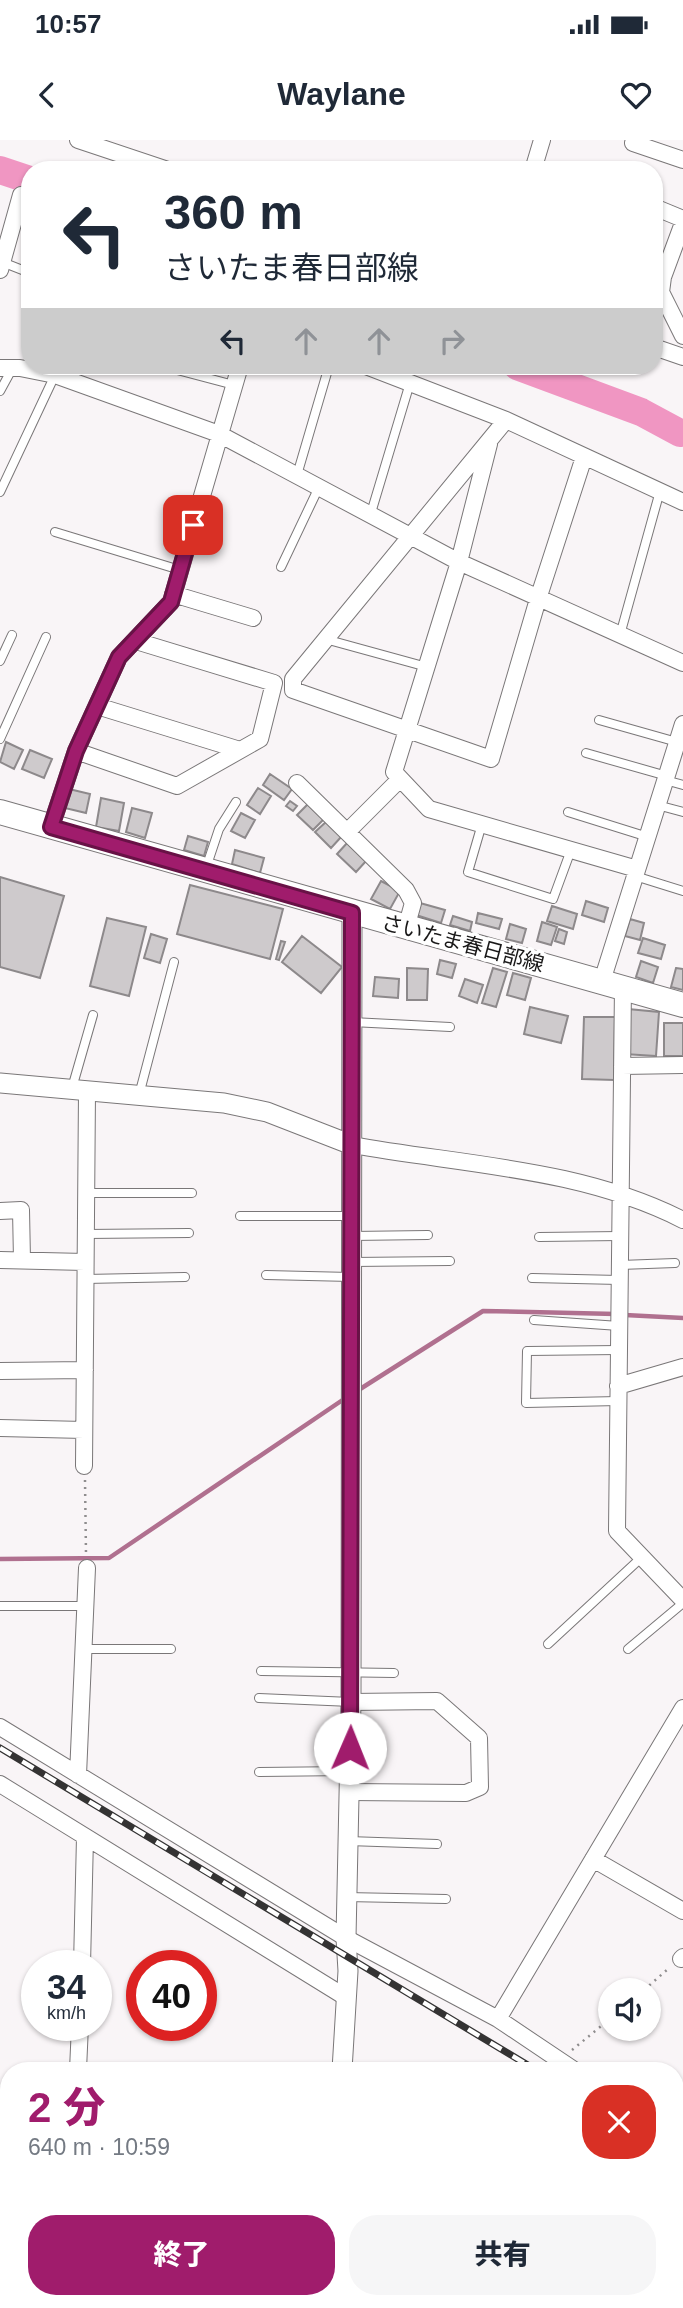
<!DOCTYPE html>
<html lang="ja">
<meta charset="utf-8">
<style>
body{margin:0;font-family:Helvetica,"Noto Sans JP",sans-serif;background:#f6f6f7;color:#1f2937;height:100vh;display:flex;flex-direction:column;font-size:26px;white-space:nowrap}
*{box-sizing:border-box;margin:0}
p{font-size:23px;color:#747a83}
.icon{flex:none;width:38px;height:38px;fill:none;stroke:currentColor;stroke-width:2;stroke-linecap:round;stroke-linejoin:round}
.map{position:relative;flex:1;overflow:hidden}
.panel{position:absolute;left:0px;top:1922px;width:684px;height:247px;display:flex;flex-direction:column;background:#fff;border-radius:28px 28px 0 0;box-shadow:0 2px 5px #0004}
.panel>*{flex:none}
.hud{position:absolute;left:21px;top:21px;width:642px;height:214px;border-radius:28px;box-shadow:0 2px 5px #0004;background:#fff;color:#1f2937;overflow:hidden}
.buttons{position:absolute;left:598px;top:1838px;display:grid;gap:14px}
.buttons a{display:grid;place-items:center;width:63px;height:63px;border-radius:50%;background:#fff;box-shadow:0 2px 5px #0004;font-size:35px}
.speed{position:absolute;left:21px;top:1810px;display:flex;gap:14px;font-size:35px;font-weight:700;text-align:center}
.speed>*{display:grid;place-content:center;width:91px;height:91px;border-radius:50%;background:#fff;box-shadow:0 2px 5px #0004;line-height:1}
.speed small{font-size:18px;font-weight:400}
.speed .limit{border:10px solid #d22;background:#fff;color:#111}
.pin{position:absolute;display:grid;place-items:center;width:60px;height:60px;color:#fff;margin:-30px;border-radius:14px;box-shadow:0 4px 10px #0006}
.me{position:absolute;width:77px;margin:-38px;rotate:1deg;stroke-linejoin:round;filter:drop-shadow(0 0 5px #0008)}
.turn{display:flex;align-items:center;gap:24px;height:147px;padding:0 28px;font-size:32px}
.turn .icon{width:91px;height:91px;stroke-width:2.5}
.turn b{display:block;font-size:49px;line-height:60px}
.lanes{display:flex;align-items:center;height:66px;padding:0 28px;background:#0003;justify-content:center;gap:35px;direction:ltr}
.lanes .off{opacity:.35}
.round{display:grid;place-items:center;flex:none;width:74px;height:74px;border-radius:28px;background:#f6f6f7}
.summary{display:flex;align-items:center;justify-content:space-between;height:119px;padding:0 28px}
h1{font-size:42px;font-weight:800;line-height:52px;color:#a01c6c}
.primary-button{display:flex;gap:14px;margin-top:auto;padding:14px 28px}
.primary-button a{flex:1;height:80px;border-radius:28px;background:#a01c6c;color:#fff;font-size:28px;font-weight:800;line-height:80px;text-align:center}
.primary-button a+a{background:#f6f6f7;color:#1f2937}
.status{display:flex;justify-content:space-between;align-items:center;height:49px;padding:0 35px;background:#fff;direction:ltr}
.status svg{height:19px;fill:currentColor}
header{display:flex;justify-content:space-between;align-items:center;height:91px;padding:0 28px;background:#fff;font-size:32px;font-weight:800}
.map>svg:first-child{display:block}
.lines{fill:none;stroke-linecap:round;stroke-linejoin:round}
.stream{stroke:#b0708f;stroke-width:4.5}
.river{stroke:#f096c2;stroke-width:28}
.building{fill:#cecacc;stroke:#8d898b;stroke-width:2}
.service-casing{stroke:#7a7778;stroke-width:10}
.minor-casing{stroke:#7a7778;stroke-width:18}
.tertiary-casing{stroke:#7a7778;stroke-width:21}
.primary-casing{stroke:#7a7778;stroke-width:26}
.path{stroke:#8f8d8e;stroke-width:2.5;stroke-dasharray:2 5;stroke-linecap:butt}
.service{stroke:#fff;stroke-width:8}
.minor{stroke:#fff;stroke-width:16}
.tertiary{stroke:#fff;stroke-width:19}
.primary{stroke:#fff;stroke-width:24}
.rail-casing{stroke:#343333;stroke-width:7}
.rail{stroke:#fff;stroke-width:4.5;stroke-dasharray:13;stroke-linecap:butt}
.route-casing{stroke:#681246;stroke-width:18}
.route{stroke:#a01c6c;stroke-width:12}
.labels{text-anchor:middle;dominant-baseline:central;stroke-width:7;stroke-linejoin:round;paint-order:stroke}
.street-label{font-size:21px;fill:#191818;stroke:#fff}
</style>
<div class="status"><b>10:57</b><svg viewBox="0 0 49 12"><path d="M0 12V9h3v3zM5 12V6h3v6zM10 12V3h3v9zM15 12V0h3v12zM26 1h20v11H26zM47 4h2v5h-2z"/></svg></div>
<header><svg class="icon" aria-label="back" viewBox="0 0 24 24"><path d="M15 5l-7 7 7 7"/></svg>Waylane<svg class="icon" aria-label="heart" viewBox="0 0 24 24"><path d="M12 20l-8-8c-3-5 5-10 8-4 3-6 11-1 8 4z"/></svg></header>
<div class="map">
<svg width="683" height="2168" viewBox="0 0 683 2168">
<rect width="100%" height="100%" fill="#f9f5f7"/>
<g class="lines">
<path class="stream" d="M680,293l3,1
M625,1175l58,3
M357,1251l126,-80 133,3
M0,1419l109,-1 238,-161"/>
<path class="river" d="M0,30l30,10
M517,226l124,46 39,21
M0,1995h9"/>
</g>
<path class="building" d="M6,602l17,8 -9,19 -14,-7z
M30,610l22,9 -8,19 -22,-9z
M270,634l22,15 -8,11 -21,-15z
M258,648l13,8 -11,18 -13,-9z
M69,649l21,5 -4,19 -21,-5z
M101,658l23,5 -5,28 -23,-4z
M290,661l7,5 -4,5 -7,-5z
M309,663l16,15 -12,12 -16,-15z
M132,668l20,5 -7,25 -19,-6z
M241,673l14,7 -10,18 -14,-7z
M327,681l15,15 -11,12 -16,-16z
M188,696l20,6 -4,14 -20,-6z
M348,702l19,18 -11,12 -19,-18z
M235,710l29,8 -4,15 -28,-9z
M0,737l64,19 -24,82 -40,-11z
M381,741l19,10 -10,18 -19,-10z
M190,745l93,24 -13,50 -93,-25z
M586,761l22,7 -4,14 -22,-7z
M420,763l25,7 -4,13 -25,-8z
M552,766l25,8 -4,15 -26,-8z
M478,773l24,6 -3,10 -23,-6z
M453,776l19,6 -2,9 -20,-6z
M107,778l39,9 -17,69 -39,-10z
M630,779l14,4 -4,17 -15,-4z
M542,782l15,5 -6,18 -14,-4z
M510,784l16,5 -4,14 -16,-4z
M559,789l8,3 -3,12 -9,-3z
M151,794l16,5 -7,24 -16,-5z
M302,796l40,31 -21,26 -39,-31z
M643,798l22,7 -4,14 -23,-6z
M281,801l4,1 -6,18 -3,-1z
M440,820l16,4 -4,14 -15,-4z
M641,821l17,6 -5,16 -17,-6z
M407,828l21,1 -1,31h-20z
M493,828l14,4 -11,35 -14,-4z
M676,828l7,1v21l-12,-3z
M513,833l18,5 -6,22 -18,-5z
M375,837l24,2 -1,19 -25,-2z
M465,839l18,6 -6,18 -18,-7z
M530,867l38,9 -7,27 -37,-9z
M628,869l31,3 -3,44 -32,-2z
M584,877h31l-1,63 -32,-1z
M664,883h19v33h-19z"/>
<g class="lines">
<defs>
<path id="service" d="M2,122l28,11
M162,226l72,19
M0,251l12,-22
M297,335l32,-109
M0,352l55,-117
M371,373l39,-130
M55,392l125,38
M281,427l38,-80
M620,495l40,-144
M325,499l102,28
M0,521l12,-26
M599,580l78,22
M0,599l46,-102
M586,613l81,23
M665,640l18,5
M657,665l26,7
M568,672l80,25
M482,684l-14,48 85,27 18,-49
M206,728l13,-39 17,-27
M635,736l48,15
M352,882l98,5
M72,948l21,-73
M139,955l35,-133
M86,1053h106
M240,1076h112
M86,1094l103,-1
M352,1096l76,-1
M539,1097l81,-1
M352,1122l98,-1
M620,1125l55,-2
M266,1135l85,2
M532,1138l87,2
M85,1139l100,-2
M534,1180l85,6
M618,1261l-92,2 1,-52 92,-1
M0,1466h85
M548,1504l94,-87
M83,1509h88
M628,1509l55,-46
M261,1531l133,2
M259,1558l92,4
M259,1632l90,-1
M348,1701l89,3
M346,1757l100,2"/>
<path id="minor" d="M78,0l90,30
M633,3l50,17
M533,30l9,-30
M654,67l29,12
M683,83l-20,54 -2,15 22,44
M0,130l21,-75
M654,207l29,10
M366,226l140,54 177,82
M0,228h20l35,7 164,59 240,128 224,101
M506,280l-213,259v11l198,69 47,-160 46,-142
M489,304l-30,118 -65,210 35,37 208,60
M173,454l80,24
M97,566l143,44
M76,611l101,35 83,-47 14,-56 -138,-42
M297,643l109,107 7,13 -7,25
M51,687l25,-76 43,-94 52,-55 69,-236
M347,692l53,-53
M602,841l81,-257
M623,846l-6,545 66,69
M622,926l61,-1
M352,1005c111,20 229,23 331,75
M0,1071l21,-1 1,50
M0,1120l85,2
M0,1231l85,-1
M618,1246l65,-19
M0,1288l84,2
M84,1326l3,-374
M0,1587l346,211 152,81 76,51
M78,1635l9,-207
M0,1644l347,214
M349,1652l117,1 14,-6 -1,-49 -42,-37 -86,1
M593,1719l90,52
M681,1819l2,-2
M82,1825l3,-128
M498,1879l185,-311
M78,1930l2,-45
M0,1979l9,1
M676,1987l7,21
M627,2160l1,8"/>
<path id="tertiary" d="M0,943l224,20 43,9 85,33
M342,1930l6,-99 -2,-33 5,-236 1,-789
M218,2160l7,8"/>
<path id="primary" d="M0,672l683,193"/>
</defs>
<use href="#service" class="service-casing"/>
<use href="#minor" class="minor-casing"/>
<use href="#tertiary" class="tertiary-casing"/>
<use href="#primary" class="primary-casing"/>
<path class="path" d="M85,1340l1,74
M644,1850l24,-21
M572,1910l39,-32"/>
<use href="#service" class="service"/>
<use href="#minor" class="minor"/>
<use href="#tertiary" class="tertiary"/>
<use href="#primary" class="primary"/>
<defs>
<path id="rail" d="M0,1608l536,322
M676,2032l7,6"/>
</defs>
<use href="#rail" class="rail-casing"/>
<use href="#rail" class="rail"/>
</g>
<g class="lines">
<defs>
<path id="route" d="M193,385l-22,77 -52,55 -43,94 -25,76 301,86 -2,835"/>
</defs>
<use href="#route" class="route-casing"/>
<use href="#route" class="route"/>
</g>
<g class="labels">
<g class="street-label">
<text transform="translate(463 803) rotate(15)">さいたま春日部線</text>
</g>
</g>
</svg>
<div class="buttons">
<a><svg class="icon" aria-label="sound" viewBox="0 0 24 24"><path d="M4 9h4l5-4v14l-5-4H4zM17 9q2 3 0 6"/></svg></a>
</div>
<div class="speed"><div>34<small>km/h</small></div><div class="limit">40</div></div>
<div class="pin" style="left:193px;top:385px;background:#d93025"><svg class="icon" aria-label="arrive" viewBox="0 0 24 24"><path d="M6 21V4h12l-3 4 3 4H6"/></svg></div>
<svg class="me" style="left:350px;top:1608px" viewBox="-20 -20 40 40"><circle r="19" fill="#fff"/><path d="M0-13L10 11 0 6-10 11z" fill="#a01c6c"/></svg>
<div class="hud">
<div class="turn"><svg class="icon" aria-label="left" viewBox="0 0 24 24"><path d="M17 20v-9H6M10 6l-5 5 5 5"/></svg><div><b>360 m</b>さいたま春日部線</div></div>
<div class="lanes"><svg class="icon" aria-label="left" viewBox="0 0 24 24"><path d="M17 20v-9H6M10 6l-5 5 5 5"/></svg><svg class="icon off" aria-label="ahead" viewBox="0 0 24 24"><path d="M12 20V5M6 11l6-6 6 6"/></svg><svg class="icon off" aria-label="ahead" viewBox="0 0 24 24"><path d="M12 20V5M6 11l6-6 6 6"/></svg><svg class="icon off" aria-label="right" viewBox="0 0 24 24"><path d="M7 20v-9h11M14 6l5 5-5 5"/></svg></div>
</div>
<section class="panel">
<div class="summary"><div><h1>2 分</h1><p>640 m · 10:59</p></div><a class="round" style="background:#d93025;color:#fff"><svg class="icon" aria-label="close" viewBox="0 0 24 24"><path d="M6 6l12 12M18 6L6 18"/></svg></a></div>
<div class="primary-button"><a>終了</a><a>共有</a></div>
</section>
</div>
